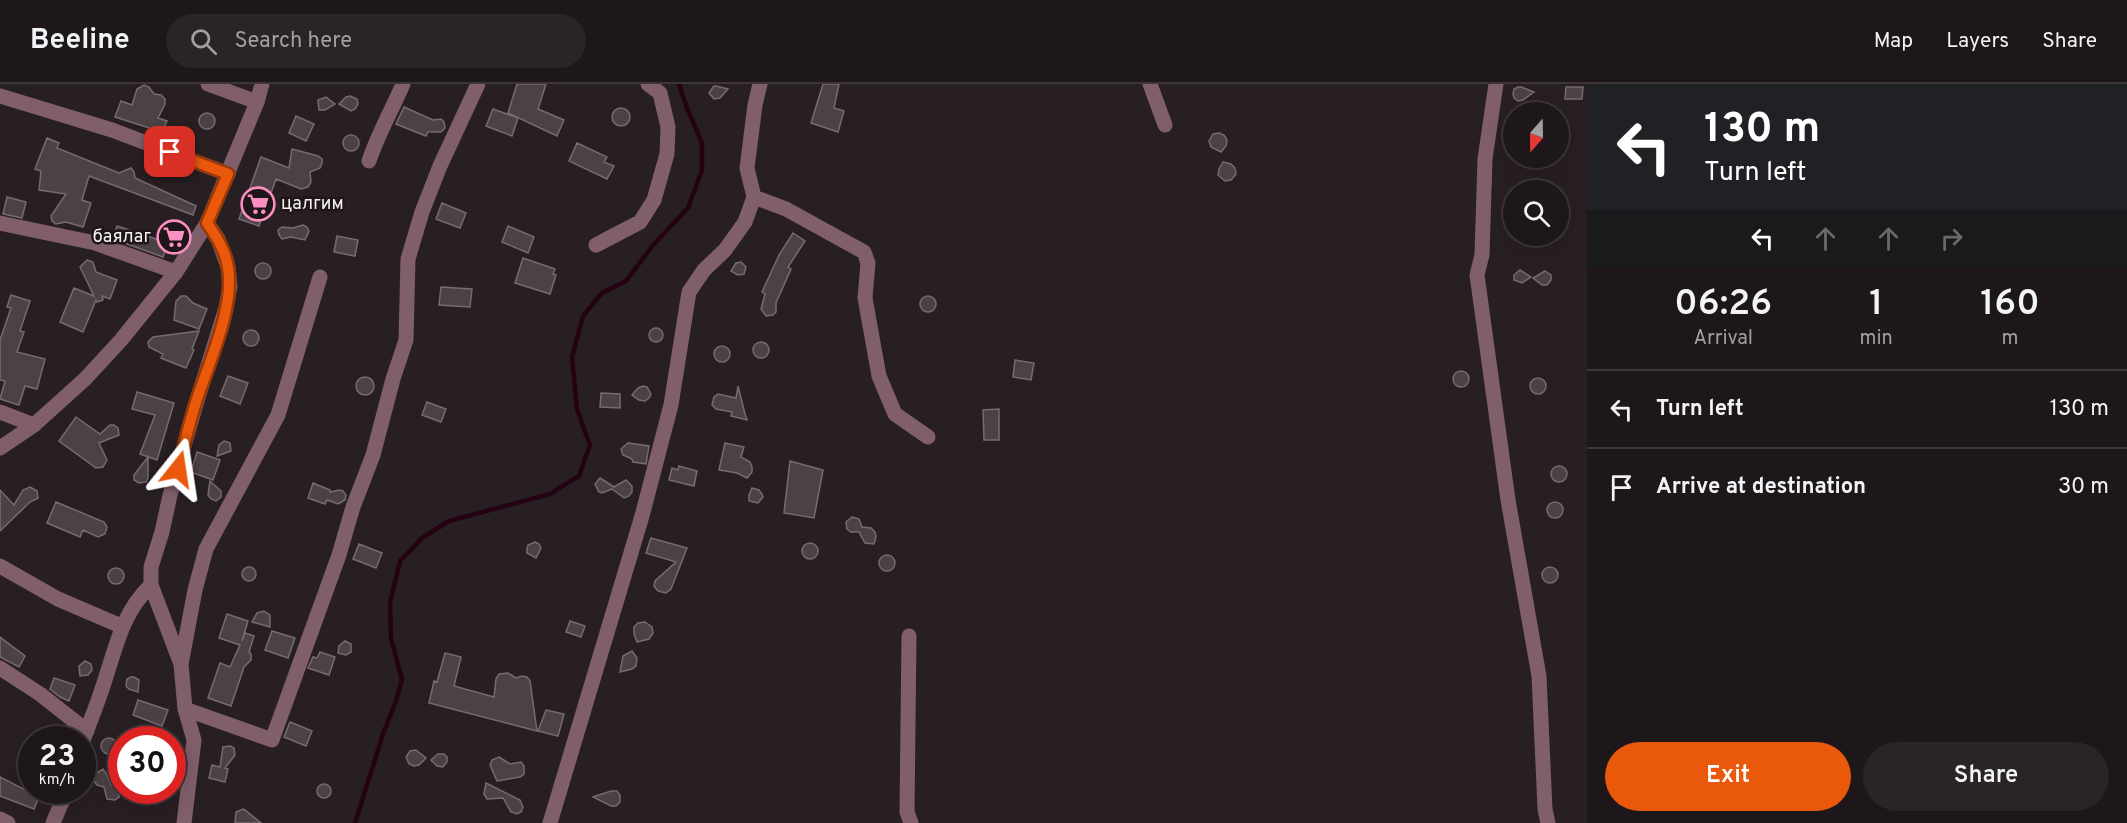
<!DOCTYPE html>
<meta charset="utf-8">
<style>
body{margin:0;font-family:Overpass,sans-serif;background:#2b2427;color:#f1f3f6;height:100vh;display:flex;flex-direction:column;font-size:22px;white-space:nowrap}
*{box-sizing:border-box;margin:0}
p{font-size:20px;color:#a19fa2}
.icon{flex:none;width:33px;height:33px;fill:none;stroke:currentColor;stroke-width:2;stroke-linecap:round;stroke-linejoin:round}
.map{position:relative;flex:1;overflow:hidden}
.drawer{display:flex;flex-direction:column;background:#1e171a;width:540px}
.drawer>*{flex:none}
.top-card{background:#202124;color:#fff;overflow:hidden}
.needle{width:39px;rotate:200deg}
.controls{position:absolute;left:1503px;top:18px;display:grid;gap:12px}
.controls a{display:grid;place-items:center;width:66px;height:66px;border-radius:50%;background:#1e171a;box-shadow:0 6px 24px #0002,0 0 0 2px #3c3639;font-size:30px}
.speed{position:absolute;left:18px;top:642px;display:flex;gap:12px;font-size:30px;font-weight:700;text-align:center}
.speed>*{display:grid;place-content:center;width:78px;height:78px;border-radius:50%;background:#1e171a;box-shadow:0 6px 24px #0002,0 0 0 2px #3c3639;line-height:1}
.speed small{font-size:15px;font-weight:400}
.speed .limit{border:9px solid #d22;background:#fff;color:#111}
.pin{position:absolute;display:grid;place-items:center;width:51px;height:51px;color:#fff;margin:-26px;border-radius:12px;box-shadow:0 3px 9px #0006}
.me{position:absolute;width:66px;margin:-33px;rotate:15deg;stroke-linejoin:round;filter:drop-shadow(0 0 4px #0008)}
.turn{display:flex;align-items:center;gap:21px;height:126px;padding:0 18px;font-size:27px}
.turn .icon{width:78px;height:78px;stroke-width:2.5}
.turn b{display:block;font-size:42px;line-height:51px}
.lanes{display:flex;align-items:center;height:57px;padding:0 18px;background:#0003;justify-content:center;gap:30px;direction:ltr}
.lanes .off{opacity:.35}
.eta{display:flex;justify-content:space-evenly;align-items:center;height:102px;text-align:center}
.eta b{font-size:36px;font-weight:600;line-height:42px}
.action{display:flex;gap:12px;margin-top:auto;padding:12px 18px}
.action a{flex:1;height:69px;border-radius:36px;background:#ea580c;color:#fff;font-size:24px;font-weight:600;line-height:69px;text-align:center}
.action a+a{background:#2b2427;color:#f1f3f6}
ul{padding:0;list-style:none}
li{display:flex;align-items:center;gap:18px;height:78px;padding:0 18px;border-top:2px solid #3c3639}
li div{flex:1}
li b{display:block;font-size:22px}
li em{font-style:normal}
header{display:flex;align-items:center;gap:36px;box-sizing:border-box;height:84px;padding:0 30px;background:#1e171a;border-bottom:2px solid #3c3639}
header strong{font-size:28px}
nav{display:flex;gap:33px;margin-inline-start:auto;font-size:21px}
.search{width:420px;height:54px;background:#2b2427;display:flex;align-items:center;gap:15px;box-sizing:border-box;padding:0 21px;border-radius:33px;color:#a19fa2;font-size:22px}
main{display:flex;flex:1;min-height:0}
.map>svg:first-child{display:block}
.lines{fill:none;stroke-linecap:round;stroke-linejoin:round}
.stream{stroke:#240214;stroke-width:4.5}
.building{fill:#4c4246;stroke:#766b70;stroke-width:1.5}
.minor{stroke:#805e6c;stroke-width:15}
.tertiary{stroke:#805e6c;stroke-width:15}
.route-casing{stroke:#983908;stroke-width:15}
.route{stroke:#ea580c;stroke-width:10}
.labels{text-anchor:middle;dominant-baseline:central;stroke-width:5;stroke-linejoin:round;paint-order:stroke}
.poi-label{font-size:18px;fill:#f6f0f2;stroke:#1e1619;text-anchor:start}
</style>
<header>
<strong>Beeline</strong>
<div class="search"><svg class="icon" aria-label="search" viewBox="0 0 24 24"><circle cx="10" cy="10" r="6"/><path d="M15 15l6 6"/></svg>Search here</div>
<nav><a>Map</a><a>Layers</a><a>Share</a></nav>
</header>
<main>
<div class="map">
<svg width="1587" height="739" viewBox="0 0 1587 739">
<rect width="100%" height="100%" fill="#281f22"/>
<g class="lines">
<path class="stream" d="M355,739l28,-89 13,-33 6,-21 -11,-42 -1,-35 10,-42 22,-23 27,-17 101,-27 29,-18 11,-31 -13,-36 -5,-52 11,-41 19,-23 24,-12 27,-36 35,-37 14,-38v-27l-15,-35 -8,-24"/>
</g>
<path class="building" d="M517,0h29l-8,25 26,11 -7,16 -49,-23z
M823,0h16l-5,24 10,3 -6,21 -27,-9z
M144,1l5,2 5,7 7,1 4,4v5l-7,14 9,3 -5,11 -47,-15 6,-16 11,4 5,-16z
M714,2h2l12,3 -8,9 -6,1 -5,-6z
M1518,3h3l13,5 -11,8 -5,1 -4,-3 -1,-4 1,-5z
M1566,3h17l-1,12h-17z
M350,12l7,3 1,5 -3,5 -4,2 -12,-7 7,-7z
M326,13l9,7 -10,6h-6l-1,-10z
M404,23l29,13 8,-1 3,3 1,6 -4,4h-13l-2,4 -30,-12z
M612 33a9 9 0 1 1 18 0a9 9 0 1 1-18 0Z
M493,25l25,9 -6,18 -26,-10z
M199 37a8 8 0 1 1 16 0a8 8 0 1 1-16 0Z
M296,32l18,8 -8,17 -17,-8z
M1219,49l5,2 3,5 -1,6 -5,6 -10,-5 -2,-6 4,-7z
M343 59a8 8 0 1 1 16 0a8 8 0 1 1-16 0Z
M47,54l12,5 -2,5 62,25 12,-5 3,4 1,6 61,28 -3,9 -104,-39 -7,24 9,3 -8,24 -17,-5 -10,2 -4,-3 -1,-5 15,-22 -27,-4 2,-19 -6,-2z
M577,59l30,14 -3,5 10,4 -7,13 -38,-18z
M292,65l26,7 4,3v4l-2,5 -10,4 1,10 -3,5 -7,2 -25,-10 -17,47 -20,-7 22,-62 28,11z
M1223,78l8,2 4,4 1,6 -5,6 -6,1 -7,-6 1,-6z
M7,113l19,5 -4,16 -19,-4z
M442,119l24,10 -6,15 -24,-9z
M303,141l4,2 2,4 -4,9 -14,-3 -9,2 -3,-4 -1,-5 4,-3 11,1z
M117,142l51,17 -5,14 -50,-18z
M508,142l26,11 -6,16 -26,-11z
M793,149l12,8 -17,26 3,2 -15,34v9l-3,3 -7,1 -5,-7 4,-15 -3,-2 17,-37z
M337,152l21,4 -3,16 -21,-4z
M523,174l32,11 -2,5 3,1 -6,19 -35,-11z
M87,176l6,2 3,10 21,8 -7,19 -8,-3 1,4 -6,2 -1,-2 -13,32 -23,-10 14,-34 20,8 -14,-29z
M741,178l5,5 -2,7 -6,1 -7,-4 5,-8z
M255 187a8 8 0 1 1 16 0a8 8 0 1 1-16 0Z
M1520,186l11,7 -9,6 -8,-3v-5z
M1545,187l6,4v5l-4,5h-5l-9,-7z
M441,203l31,2 -2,18 -31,-2z
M11,211l19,6 -10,30 4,1 -7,20 28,7 -8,30 -12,-3 -6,19 -19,-6 5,-18 -5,-1v-40l11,-32 -4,-1z
M181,212h5l7,7 14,6 -8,20 -25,-9 2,-19z
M920 220a8 8 0 1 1 16 0a8 8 0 1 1-16 0Z
M649 251a7 7 0 1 1 14 0a7 7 0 1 1-14 0Z
M243 254a8 8 0 1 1 16 0a8 8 0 1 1-16 0Z
M199,247l-7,18 2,1 -8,18 -25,-10 2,-4 -14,-7 -1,-5 5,-5z
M753 266a8 8 0 1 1 16 0a8 8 0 1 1-16 0Z
M714 270a8 8 0 1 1 16 0a8 8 0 1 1-16 0Z
M1015,276l19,3 -3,17 -18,-3z
M1453 295a8 8 0 1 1 16 0a8 8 0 1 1-16 0Z
M228,292l20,7 -8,21 -20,-8z
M356 302a9 9 0 1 1 18 0a9 9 0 1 1-18 0Z
M1530 302a8 8 0 1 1 16 0a8 8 0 1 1-16 0Z
M643,302l4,1 4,7 -2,4 -4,3 -6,-1 -7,-5 6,-7z
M738,302l7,28 2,6 -16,-4 1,-4 -16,-3 -4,-4 2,-8 4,-3 18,4z
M137,308l37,11 -17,57 -17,-6 15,-39 -23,-6z
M601,309l19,1v14l-20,-1z
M427,318l19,7 -5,13 -19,-7z
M999,325v31h-15l-1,-30z
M76,333l24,17 10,-9h4l4,3 1,7 -20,8 8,17 -4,7 -7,1 -37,-27z
M224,357l6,2 1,8 -14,5 2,-11z
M628,359l21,3 -3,18 -13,-2 -1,-3 -9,-4 -2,-6z
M725,359l19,4 -3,10 9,5 2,5v5l-5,6 -10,-5 -18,-3z
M197,368l23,8 -7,20 -22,-8z
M148,373v21l-2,4 -7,1 -5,-3v-5z
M790,377l33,9 -9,48 -30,-5z
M1551 390a8 8 0 1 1 16 0a8 8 0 1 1-16 0Z
M679,382l18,5 -3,15 -25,-6 3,-12 6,2z
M600,394l14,9 12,-7 6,6v6l-3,4 -5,2 -12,-9 -10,4 -3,-1 -4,-8z
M210,397l11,10v6l-5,4 -5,-2 -3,-4z
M313,399l17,7v2l9,-2 4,1 3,4 -1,5 -7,4 -11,-4 -2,4 -17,-6z
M30,403l7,4 1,7 -8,4 -30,29v-41l14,15 9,-15z
M752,404l7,2 3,4 1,3 -5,6 -9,-2v-6z
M56,418l48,20 3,5 -2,7 -7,3 -15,-7 -3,7 -33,-14z
M1547 426a8 8 0 1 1 16 0a8 8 0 1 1-16 0Z
M852,433l7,2 3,8 9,1 4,4 1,5 -2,7 -9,-1 -6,-11h-8l-4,-3 -1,-7z
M651,454l36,10 -16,41 -5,4 -8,-2 -4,-5 1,-5 21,-19 -30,-9z
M535,458l4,2 2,4 -5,10 -9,-5v-4l1,-4z
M802 467a8 8 0 1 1 16 0a8 8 0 1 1-16 0Z
M359,460l23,9 -6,15 -23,-9z
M879 479a8 8 0 1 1 16 0a8 8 0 1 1-16 0Z
M242 490a7 7 0 1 1 14 0a7 7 0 1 1-14 0Z
M1542 491a8 8 0 1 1 16 0a8 8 0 1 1-16 0Z
M108 492a8 8 0 1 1 16 0a8 8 0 1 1-16 0Z
M264,527l6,4v12l-18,-5 5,-9z
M227,530l21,7 -6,20 3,-8 9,3 -5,16 2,2v6l-7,7 -13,39 -23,-8 12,-35 10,4 10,-22 -21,-7z
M570,537l15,5 -4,11 -15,-5z
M645,538l7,5 1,6 -4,6 -12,3 -3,-8v-7l4,-4z
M272,547l23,7 -7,20 -23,-8z
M0,553l25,19 -6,11 -19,-10z
M345,557l6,3v8l-5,3 -8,-2 1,-7z
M632,567l5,7 -1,8 -4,3 -12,3 3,-16z
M320,568l15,5 -6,18 -21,-7 5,-11 4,1z
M445,569l16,4 -7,29 40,11 2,-18 3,-5 9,-1 8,5 6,-2 5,1 3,4 7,50 -108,-28 5,-22 3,1z
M85,577l6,3 1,6 -4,5 -8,1 -1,-10z
M131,593h3l5,3 -1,12 -9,-3 -3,-3 1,-7z
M54,594l21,7 -6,16 -9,-4 -10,-8z
M138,616l30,10 -6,16 -29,-11z
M546,626l18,4 -6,22 -20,-5z
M290,638l22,9 -6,15 -22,-9z
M101 662a8 8 0 1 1 16 0a8 8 0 1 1-16 0Z
M230,662l4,2 1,7 -10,13 3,1 -3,13 -16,-4 3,-13 8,2 3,-20z
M416,666l10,8 -7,7 -5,1 -5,-2 -3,-7 4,-6z
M438,670h6l3,3v5l-4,5 -6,-1 -6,-6z
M499,673l11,7 11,-2 3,4v8l-4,3 -23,4 -7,-16 2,-5z
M103,685l4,6 4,10 8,4v8l-4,3 -8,-1 -3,-12 -7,-2 -3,-4 1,-7z
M0,693l39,20 -5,12 -34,-13z
M486,699l34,17 3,7 -2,5 -4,2 -6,-2 -8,-14 -16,1 -3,-5z
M317 707a7 7 0 1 1 14 0a7 7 0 1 1-14 0Z
M611,707h6l3,4v7l-4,4h-5l-18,-9z
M243,725l2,1 16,13h-26l1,-11z"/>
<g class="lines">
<path class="minor" d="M208,0l49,18
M1150,0l15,41
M1496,0l-11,75 -3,96 -5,20 31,225 31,176 6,133 3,14
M0,12l112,34 116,44
M369,77c9,-27 23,-51 34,-77
M754,113l32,12 78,43 4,11 -3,35 14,78 16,38 33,23
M0,139l95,20 81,29
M596,161l44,-23 14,-22 13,-46 1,-27 -8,-34 -12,-9
M0,328l34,13
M0,482l58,33 63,27
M151,501l30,79 4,45 9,31 -10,83
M909,552l-2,176 4,11
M181,580l14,-74 11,-41 72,-134 42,-138
M0,584l40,26 47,37
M185,625l87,31 67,-185 14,-48 20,-52 20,-76 13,-39 2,-81 14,-47 18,-46 38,-82
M82,659c7,-19 15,-38 21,-57 13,-38 18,-72 48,-101v-18l11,-35 8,-37 26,-91 30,-96 4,-22 -2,-19 -10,-28 -11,-16
M0,735l8,4
M53,739l14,-33
M550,739l92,-307 29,-111 18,-113 15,-22 21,-20 20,-28 9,-25 -7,-29 8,-63 5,-21"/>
<path class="tertiary" d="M0,364l34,-23 51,-46 36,-39 55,-68 31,-49 50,-121 5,-18"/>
</g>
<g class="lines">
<defs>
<path id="route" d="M170,68l58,22 -21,49c9,13 19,28 21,45 7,39 -20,97 -32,134 -7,22 -12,45 -18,67"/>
</defs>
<use href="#route" class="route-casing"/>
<use href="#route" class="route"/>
</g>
<defs>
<symbol id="supermarket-ring" viewBox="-11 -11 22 22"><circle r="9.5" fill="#1e1619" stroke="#fc8fc2" stroke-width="1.5"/><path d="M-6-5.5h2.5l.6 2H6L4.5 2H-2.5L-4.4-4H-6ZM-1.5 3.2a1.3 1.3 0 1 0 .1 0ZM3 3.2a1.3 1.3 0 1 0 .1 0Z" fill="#fc8fc2"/></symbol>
</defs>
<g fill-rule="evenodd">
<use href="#supermarket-ring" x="239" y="101" width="38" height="38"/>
<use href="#supermarket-ring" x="155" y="134" width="38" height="38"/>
</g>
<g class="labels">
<g class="poi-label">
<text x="281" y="120">цалгим</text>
<text x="151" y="153" text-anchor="end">баялаг</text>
</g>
</g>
</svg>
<div class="controls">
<a><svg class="needle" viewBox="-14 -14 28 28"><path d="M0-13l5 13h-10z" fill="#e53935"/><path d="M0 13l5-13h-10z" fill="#a19fa2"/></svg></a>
<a><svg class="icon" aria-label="search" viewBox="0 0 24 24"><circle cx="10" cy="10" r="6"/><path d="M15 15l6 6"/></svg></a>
</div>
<div class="speed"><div>23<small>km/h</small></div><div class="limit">30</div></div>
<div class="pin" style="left:170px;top:68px;background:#d93025"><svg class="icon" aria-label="arrive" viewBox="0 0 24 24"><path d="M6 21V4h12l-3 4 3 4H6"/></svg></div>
<svg class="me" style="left:178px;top:385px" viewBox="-20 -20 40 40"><path d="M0-17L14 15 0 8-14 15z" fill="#ea580c" stroke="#fff" stroke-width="4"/></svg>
</div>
<section class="drawer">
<div class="top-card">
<div class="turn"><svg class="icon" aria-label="left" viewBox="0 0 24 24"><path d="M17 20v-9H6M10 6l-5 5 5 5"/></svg><div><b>130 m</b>Turn left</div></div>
<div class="lanes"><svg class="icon" aria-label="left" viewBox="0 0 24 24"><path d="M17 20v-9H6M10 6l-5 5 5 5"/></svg><svg class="icon off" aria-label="ahead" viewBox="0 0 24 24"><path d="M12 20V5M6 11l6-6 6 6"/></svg><svg class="icon off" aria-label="ahead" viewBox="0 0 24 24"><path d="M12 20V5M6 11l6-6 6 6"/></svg><svg class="icon off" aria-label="right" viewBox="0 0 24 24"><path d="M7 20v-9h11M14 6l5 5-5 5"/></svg></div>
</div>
<div class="eta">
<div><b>06:26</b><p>Arrival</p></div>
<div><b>1</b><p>min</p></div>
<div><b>160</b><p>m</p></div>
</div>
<ul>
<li><svg class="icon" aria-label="left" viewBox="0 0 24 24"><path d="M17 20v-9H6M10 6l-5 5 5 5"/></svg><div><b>Turn left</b></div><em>130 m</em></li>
<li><svg class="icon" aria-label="arrive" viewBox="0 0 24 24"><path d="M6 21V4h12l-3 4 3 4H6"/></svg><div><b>Arrive at destination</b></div><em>30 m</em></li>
</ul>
<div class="action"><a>Exit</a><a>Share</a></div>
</section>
</main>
